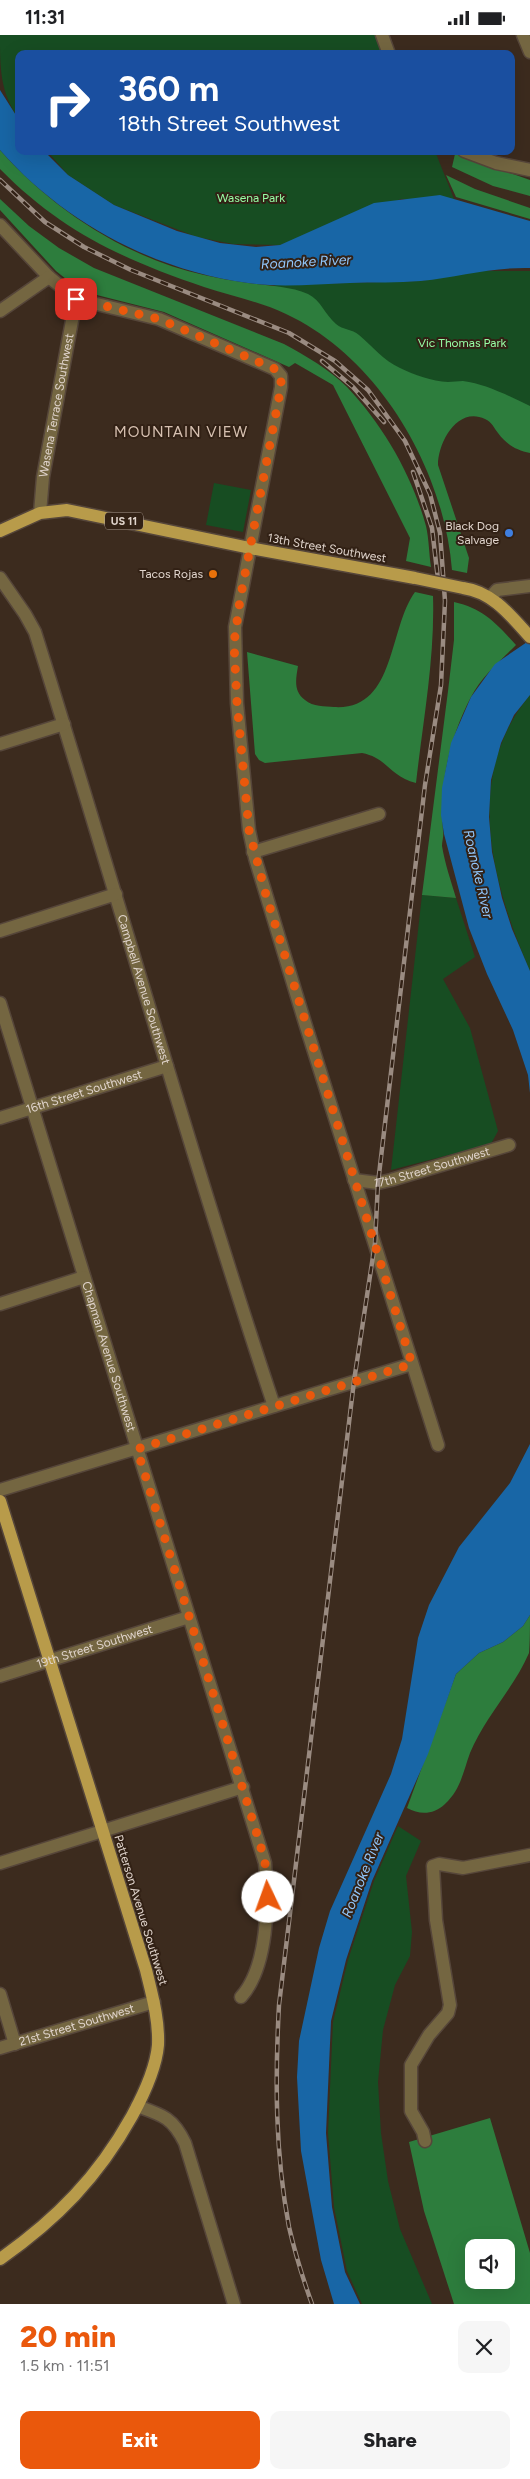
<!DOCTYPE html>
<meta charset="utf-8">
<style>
body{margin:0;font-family:Figtree,sans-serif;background:#f6f6f6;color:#202124;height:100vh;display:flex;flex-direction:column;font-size:19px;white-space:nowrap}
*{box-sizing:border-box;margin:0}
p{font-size:16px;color:#757577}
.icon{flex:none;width:28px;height:28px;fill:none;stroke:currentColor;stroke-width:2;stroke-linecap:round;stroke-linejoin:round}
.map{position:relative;height:2269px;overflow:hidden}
.side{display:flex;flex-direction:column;background:#fff;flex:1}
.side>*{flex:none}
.hud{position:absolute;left:15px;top:15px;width:500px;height:105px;border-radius:10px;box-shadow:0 5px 20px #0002;background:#1a4fa0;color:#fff;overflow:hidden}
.controls{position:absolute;left:465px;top:2204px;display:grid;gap:10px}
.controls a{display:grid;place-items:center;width:50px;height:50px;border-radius:10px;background:#fff;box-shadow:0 5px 20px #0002;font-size:25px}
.pin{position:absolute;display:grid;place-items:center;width:42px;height:42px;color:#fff;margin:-21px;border-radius:10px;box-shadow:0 2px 8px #0006}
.me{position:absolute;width:55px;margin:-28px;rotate:357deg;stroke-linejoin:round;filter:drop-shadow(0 0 4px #0008)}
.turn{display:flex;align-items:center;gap:18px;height:105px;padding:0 20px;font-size:22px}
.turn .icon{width:65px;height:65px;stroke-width:2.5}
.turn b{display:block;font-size:35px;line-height:42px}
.round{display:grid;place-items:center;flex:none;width:52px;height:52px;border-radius:10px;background:#f6f6f6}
.headline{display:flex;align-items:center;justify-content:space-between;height:85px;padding:0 20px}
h1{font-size:30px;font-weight:800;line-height:38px;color:#ea580c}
.action{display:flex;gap:10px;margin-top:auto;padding:10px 20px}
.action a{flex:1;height:58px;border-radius:10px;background:#ea580c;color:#fff;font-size:20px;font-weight:800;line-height:58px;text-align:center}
.action a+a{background:#f6f6f6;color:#202124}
.status{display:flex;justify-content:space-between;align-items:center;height:35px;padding:0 25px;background:#fff;direction:ltr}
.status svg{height:14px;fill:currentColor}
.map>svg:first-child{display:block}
.green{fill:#174d22}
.forest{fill:#2d7d3d;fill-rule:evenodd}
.water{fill:#1866a6}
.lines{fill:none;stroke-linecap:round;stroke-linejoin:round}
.minor-casing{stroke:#56463a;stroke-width:15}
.major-casing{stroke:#56463a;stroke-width:15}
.minor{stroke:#746641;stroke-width:12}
.major{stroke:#b89b4a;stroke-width:12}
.rail-casing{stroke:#9a8b81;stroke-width:4.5}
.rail{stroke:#322115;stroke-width:2.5;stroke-dasharray:8;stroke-linecap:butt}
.major-bridge-casing{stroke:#56463a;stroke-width:15;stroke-linecap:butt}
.major-bridge{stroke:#b89b4a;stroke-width:12}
.route{stroke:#ea580c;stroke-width:9;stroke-dasharray:0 16.2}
.shop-dot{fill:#3f7fe0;stroke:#322115;stroke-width:2}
.food-dot{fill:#e8710a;stroke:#322115;stroke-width:2}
.labels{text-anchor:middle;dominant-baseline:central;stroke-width:4;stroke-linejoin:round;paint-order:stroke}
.shield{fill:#322115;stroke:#ac9e95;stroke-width:1}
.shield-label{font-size:11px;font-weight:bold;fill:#e0d4cc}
.park-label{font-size:12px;fill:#97fea5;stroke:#322115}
.street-label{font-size:12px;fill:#e0d4cc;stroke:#322115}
.poi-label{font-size:12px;fill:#e0d4cc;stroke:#322115;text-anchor:end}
.water-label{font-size:14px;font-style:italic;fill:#91c6fa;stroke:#322115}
.quarter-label{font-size:15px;letter-spacing:1px;fill:#d7c1b1;stroke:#322115}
</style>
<div class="status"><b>11:31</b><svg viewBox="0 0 49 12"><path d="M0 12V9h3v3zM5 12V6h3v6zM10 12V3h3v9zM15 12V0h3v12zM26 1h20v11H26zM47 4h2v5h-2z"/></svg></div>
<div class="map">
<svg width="530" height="2269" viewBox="0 0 530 2269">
<rect width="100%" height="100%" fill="#3c2b1e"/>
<path class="green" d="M0,0h389l7,19h-377v65c-19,-27 -19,-50 -19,-84z
M47,116h388l19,48h-53l-121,46 -47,-1 -36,-7 -83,-32 -46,-30z
M480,236h50v153l-108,-18 -148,-121 147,-4z
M214,448l37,7 -8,42 -37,-7z
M530,660v276c-38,-88 -68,-194 0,-276z
M422,860l34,3 19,59 -32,22 27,49 28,103 -7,13 -100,26z
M398,1791l23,15 -15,35 6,56 -2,24 -15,29 -12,45 -5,52 3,51 7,48 12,48 32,75h-70l-15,-33 -13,-64 -6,-74 5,-111 15,-62 26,-79z"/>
<path class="forest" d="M0,115c52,59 126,108 204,125 14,3 29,6 44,8 20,3 41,3 60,11 13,6 17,21 28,30 7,6 16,5 23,11 14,12 24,25 41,33 14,7 32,13 48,14 5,0 10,-1 15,-1 23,3 46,15 67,25v47c-14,-3 -23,-8 -32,-20 -4,-5 -6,-11 -13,-14 -28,-13 -47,24 -47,46l31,93 -2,15 -15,-3c-8,-100 -72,-212 -166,-256 -25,-12 -55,-18 -82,-27 -82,-28 -143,-56 -204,-118z
M455,119l75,26v16l-37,-10 -41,-19z
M446,140l29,14 55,19v11l-74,-22z
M0,164l29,27 30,22 35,20 190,76c22,12 45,25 63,43 36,38 65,88 79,139 3,13 3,28 5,41l-25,-6 4,-23 -77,-153 -38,-22 -6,4 -125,-55 -83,-21 -25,-20 -56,-61z
M415,557l18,4c2,62 -10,125 -17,187 -26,-6 -28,-25 -54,-30l-97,10 -6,-3 -4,-6 -8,-102 51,14c-2,13 -5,25 7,34 8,7 20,6 29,7 62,4 54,-78 81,-115z
M454,567c30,7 42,21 62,43 -16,16 -35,32 -45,52 -22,42 -32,88 -28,134 1,5 -1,10 -1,15 3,18 9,35 14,52l-34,-3 26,-204 6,-51z
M530,1580c0,10 0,28 -1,38 -15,35 -44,64 -59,100 -7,19 -9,36 -25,51 -12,11 -25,11 -38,4l49,-134 23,-21 24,-11 20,-16z
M490,2083l40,135v51h-76l-30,-93 -15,-69zM474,2212h32v33h-32z"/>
<path class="water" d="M0,55l19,30v31h25l24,24 46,30 63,26 43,12 36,4 24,-2 94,-42 66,-8 90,26v47c-37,-1 -72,9 -109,13 -23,2 -48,1 -71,2 -34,1 -69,5 -102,0 -95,-13 -185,-61 -248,-133z
M530,605v55l-16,20 -13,28 -10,37 -2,37 3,35 10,46 10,31 18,42v122l-2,-18 -15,-45 -26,-56 -18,-46 -25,-94 -3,-19 1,-27 9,-45 20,-46 24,-33z
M530,1409v171l-7,11 -20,16 -24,11 -23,21 -28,80 -56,127 -26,79 -15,61 -5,112 6,74 13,65 15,32h-26l-13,-44 -20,-109 -4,-74 2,-36 20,-93 11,-37 61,-137 11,-35 16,-101 11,-33 30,-58 51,-64z"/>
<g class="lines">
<defs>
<g id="minor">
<path d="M382,0l7,19"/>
<path d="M523,0l7,17"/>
<path d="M464,116l32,12 34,7"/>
<path d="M0,190l49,52 27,22 83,20 116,50 6,7v11l-46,240 2,76 12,127 6,28 50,165 133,422"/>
<path d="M0,276l49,-34"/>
<path id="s1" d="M40,478l3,-36 33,-178"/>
<path id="s2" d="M0,543l25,36 10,18c81,258 154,518 239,774"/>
<path d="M490,563l7,-8 33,-4"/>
<path d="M0,709l64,-20"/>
<path d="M253,817l126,-38"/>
<path d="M0,896l116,-37"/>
<path id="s3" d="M0,968l265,860c4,39 3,104 -24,134"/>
<path id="s4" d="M0,1083l167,-52"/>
<path id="s5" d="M354,1145l24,3 13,-3 118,-35"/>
<path d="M0,1269l84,-27"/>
<path d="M0,1455l412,-126"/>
<path id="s6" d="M0,1641l189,-59"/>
<path d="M0,1828l243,-76"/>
<path d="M0,1959l15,50"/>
<path id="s7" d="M0,2013l154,-46"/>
<path d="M137,2071c26,9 36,12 48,37l49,161"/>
<path d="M425,2106l-2,-9 -12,-21v-46l18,-30 19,-22 2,-8 -14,-85 -3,-54 6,-2 24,4 67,-13"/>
</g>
<path id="major" d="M0,496l40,-18 27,-3 183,38 165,30
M463,553c30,4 48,28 67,49
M0,1466l146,469c6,25 13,49 12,75 -2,24 -14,49 -26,71 -34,61 -75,103 -132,143"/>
</defs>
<use href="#minor" class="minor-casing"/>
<use href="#major" class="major-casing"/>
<use href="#minor" class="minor"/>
<use href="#major" class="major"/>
<defs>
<path id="rail" d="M0,145l45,42 39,25 47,23 158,63 46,28 33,29 37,51 25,53 10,39 5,68 -4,84 -16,100 -14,118 -33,280 -3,60 -21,138 -75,624c-4,74 -4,148 10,222 6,26 14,52 23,77
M322,326l31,26 31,35
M413,437l19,56 7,60"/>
</defs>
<use href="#rail" class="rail-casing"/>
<use href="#rail" class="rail"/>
<defs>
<path id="major-bridge" d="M415,543l48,10"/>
</defs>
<use href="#major-bridge" class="major-bridge-casing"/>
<use href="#major-bridge" class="major-bridge"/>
</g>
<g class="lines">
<path class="route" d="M76,264l83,20 116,50 6,7v11l-41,213 -6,43 3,60 12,127 17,65 146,469 -275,85 123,395 5,19 3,34"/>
</g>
<circle class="shop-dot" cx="509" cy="498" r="5"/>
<circle class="food-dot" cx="213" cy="539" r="5"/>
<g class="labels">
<rect class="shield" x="105" y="477.5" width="38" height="17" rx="4"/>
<g class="shield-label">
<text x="124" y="486">US 11</text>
</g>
<g class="park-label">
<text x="251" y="163">Wasena Park</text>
<text x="462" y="308">Vic Thomas Park</text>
</g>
<g class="street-label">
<text stroke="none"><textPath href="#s1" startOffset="109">Wasena Terrace Southwest</textPath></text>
<text transform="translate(327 513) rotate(10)">13th Street Southwest</text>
<text stroke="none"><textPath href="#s2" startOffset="438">Campbell Avenue Southwest</textPath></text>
<text stroke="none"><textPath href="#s4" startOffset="88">16th Street Southwest</textPath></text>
<text stroke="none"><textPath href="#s5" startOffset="80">17th Street Southwest</textPath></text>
<text stroke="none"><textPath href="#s3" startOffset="370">Chapman Avenue Southwest</textPath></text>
<text stroke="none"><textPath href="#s6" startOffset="99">19th Street Southwest</textPath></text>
<text transform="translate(141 1875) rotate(73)">Patterson Avenue Southwest</text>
<text stroke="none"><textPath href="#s7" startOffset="80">21st Street Southwest</textPath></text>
</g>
<g class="poi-label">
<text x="499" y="491">Black Dog<tspan x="499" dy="14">Salvage</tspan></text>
<text x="203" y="539">Tacos Rojas</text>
</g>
<g class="water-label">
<text transform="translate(306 227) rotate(-3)">Roanoke River</text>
<text transform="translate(478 839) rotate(77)">Roanoke River</text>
<text transform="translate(363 1840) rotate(-68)">Roanoke River</text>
</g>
<g class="quarter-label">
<text x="181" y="397">MOUNTAIN VIEW</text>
</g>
</g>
</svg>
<div class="controls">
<a><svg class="icon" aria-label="sound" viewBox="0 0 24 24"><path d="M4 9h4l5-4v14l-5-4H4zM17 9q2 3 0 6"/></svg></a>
</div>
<div class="pin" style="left:76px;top:264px;background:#d93025"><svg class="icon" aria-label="arrive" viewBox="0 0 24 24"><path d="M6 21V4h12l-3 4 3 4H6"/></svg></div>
<svg class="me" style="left:268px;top:1862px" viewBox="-20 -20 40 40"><circle r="19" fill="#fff"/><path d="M0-13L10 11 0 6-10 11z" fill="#ea580c"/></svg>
<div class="hud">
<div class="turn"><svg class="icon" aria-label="right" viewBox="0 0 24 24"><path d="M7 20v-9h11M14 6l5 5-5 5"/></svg><div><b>360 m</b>18th Street Southwest</div></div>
</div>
</div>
<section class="side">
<div class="headline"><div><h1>20 min</h1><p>1.5 km · 11:51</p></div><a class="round"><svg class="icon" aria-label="close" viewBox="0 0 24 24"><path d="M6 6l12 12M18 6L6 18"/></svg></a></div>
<div class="action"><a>Exit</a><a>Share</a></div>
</section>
